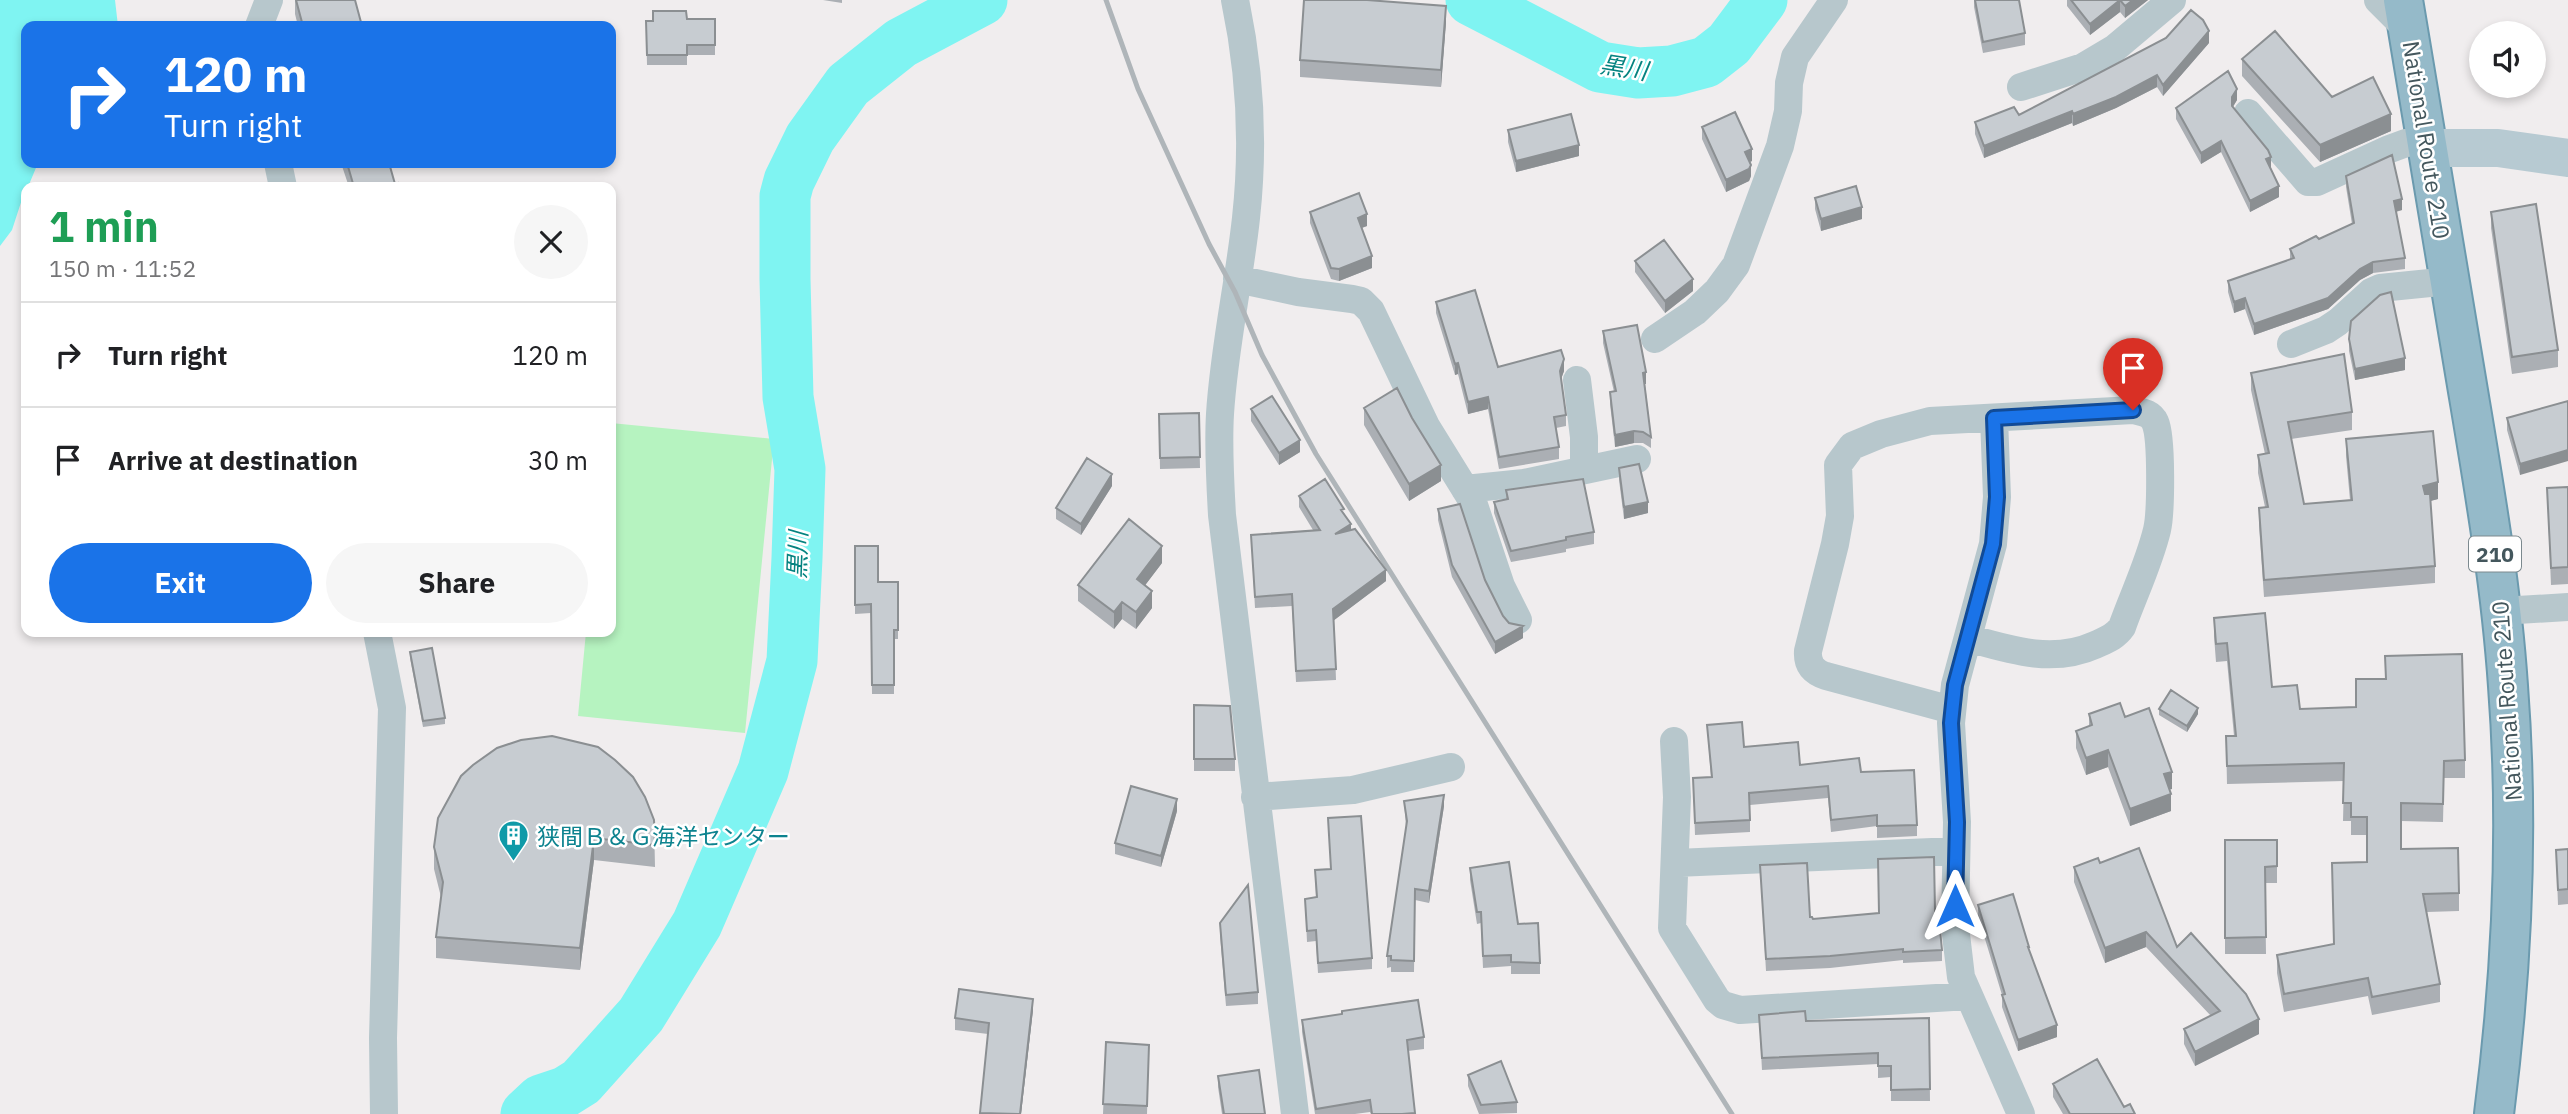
<!DOCTYPE html>
<meta charset="utf-8">
<style>
body{margin:0;font-family:"IBM Plex Sans","Noto Sans JP",sans-serif;background:#f6f6f6;color:#202124;height:100vh;display:flex;flex-direction:column;font-size:26px;white-space:nowrap}
*{box-sizing:border-box;margin:0}
p{font-size:23px;color:#757577}
.icon{flex:none;width:38px;height:38px;fill:none;stroke:currentColor;stroke-width:2;stroke-linecap:round;stroke-linejoin:round}
.map{position:relative;flex:1;overflow:hidden}
.sheet{position:absolute;left:21px;top:182px;width:595px;height:455px;display:flex;flex-direction:column;background:#fff;border-radius:14px;box-shadow:0 4px 10px #0003}
.sheet>*{flex:none}
.guide{position:absolute;left:21px;top:21px;width:595px;height:147px;border-radius:14px;box-shadow:0 4px 10px #0003;background:#1a73e8;color:#fff;overflow:hidden}
.controls{position:absolute;left:2469px;top:21px;display:grid;gap:14px}
.controls a{display:grid;place-items:center;width:77px;height:77px;border-radius:50%;background:#fff;box-shadow:0 4px 10px #0003;font-size:35px}
.pin{position:absolute;display:grid;place-items:center;width:60px;height:60px;color:#fff;margin:-72px -30px;border-radius:50% 50% 50% 0;rotate:-45deg;box-shadow:0 0 7px #0007}
.pin .icon{rotate:45deg}
.me{position:absolute;width:77px;margin:-38px;rotate:0deg;stroke-linejoin:round;filter:drop-shadow(0 0 5px #0008)}
.turn{display:flex;align-items:center;gap:24px;height:147px;padding:0 28px;font-size:32px}
.turn .icon{width:91px;height:91px;stroke-width:2.5}
.turn b{display:block;font-size:49px;line-height:60px}
.round{display:grid;place-items:center;flex:none;width:74px;height:74px;border-radius:37px;background:#f6f6f6}
.overview{display:flex;align-items:center;justify-content:space-between;height:119px;padding:0 28px}
h1{font-size:42px;font-weight:700;line-height:52px;color:#1e9e55}
.button{display:flex;gap:14px;margin-top:auto;padding:14px 28px}
.button a{flex:1;height:80px;border-radius:42px;background:#1a73e8;color:#fff;font-size:28px;font-weight:700;line-height:80px;text-align:center}
.button a+a{background:#f6f6f6;color:#202124}
ul{padding:0;list-style:none}
li{display:flex;align-items:center;gap:21px;height:105px;padding:0 28px;border-top:2px solid #e0e0e0}
li div{flex:1}
li b{display:block;font-size:26px}
li em{font-style:normal}
.map>svg:first-child{display:block}
.green{fill:#b6f3c0}
.water{fill:#7ff4f2}
.lines{fill:none;stroke-linecap:round;stroke-linejoin:round}
.river{stroke:#7ff4f2;stroke-width:51}
.trunk-casing{stroke:#6b9aae;stroke-width:42}
.minor{stroke:#b7c7cc;stroke-width:28}
.secondary{stroke:#b7cad2;stroke-width:38}
.trunk{stroke:#95bac9;stroke-width:38}
.rail{stroke:#afb5b9;stroke-width:5}
.wall{fill:#abafb4}
.shaded-wall{fill:#8b8f92}
.building{fill:#c7ccd1;stroke:#8b8f92;stroke-width:2}
.route-casing{stroke:#114b97;stroke-width:18}
.route{stroke:#1a73e8;stroke-width:12}
.labels{text-anchor:middle;dominant-baseline:central;stroke-width:5;stroke-linejoin:round;paint-order:stroke}
.shield{fill:#fff;stroke:#7c898e;stroke-width:2}
.shield-label{font-size:21px;font-weight:bold;fill:#44575d}
.street-label{font-size:23px;fill:#44575d;stroke:#fff}
.culture-label{font-size:23px;fill:#0d838f;stroke:#fff;text-anchor:start}
.water-label{font-size:24px;font-style:italic;fill:#058380;stroke:#fff}
</style>
<div class="map">
<svg width="2568" height="1114" viewBox="0 0 2568 1114">
<rect width="100%" height="100%" fill="#f0edee"/>
<path class="green" d="M611,423l163,16 -29,294 -167,-17 8,-84h25z"/>
<path class="water" d="M0,0h115l3,26h-92v137h12l-10,24h-2l-14,43 -12,16z"/>
<g class="lines">
<path class="river" d="M1471,0l129,67 38,6 34,-2 34,-9 23,-18 33,-44
M526,1114l15,-14 24,-8 16,-10 60,-67 56,-91 66,-153 29,-110 5,-103 3,-89 -12,-72 -3,-118v-83l4,-15 21,-43 38,-53 53,-42 81,-43"/>
<defs>
<path id="trunk" d="M2403,0c21,126 42,252 63,379 17,102 35,204 42,307 11,143 4,286 -14,428"/>
</defs>
<use href="#trunk" class="trunk-casing"/>
<path class="minor" d="M1235,0c15,71 19,145 11,218 -7,65 -22,130 -26,196 -2,33 0,67 2,101l73,599
M2378,0l31,31
M259,26l10,-26
M2021,87l62,-20 32,-19 57,-48
M2248,113l60,69h9l70,-32 19,-7 21,-2
M278,163l5,24
M1237,279l61,13 54,7 9,2 10,10 55,115 47,76 28,84 17,34
M1655,339l40,-27 22,-21 19,-26 44,-119 8,-35 1,-28 6,-26 39,-57
M2291,344l35,-14 12,-8 33,-30 9,-4 70,-7
M1577,380l7,57v33
M1994,418l3,79 -4,47 -38,141 -4,38 6,99 -2,104 6,51 60,137
M1465,489l59,-6 113,-24
M2501,611l67,-4
M377,632l15,76 -9,330 1,76
M1952,710l-126,-34c-12,-4 -19,-11 -18,-25l27,-107 5,-28 -2,-51 14,-19 29,-12 49,-13 203,-11c9,2 18,3 22,12 7,15 6,91 2,108 -8,33 -24,66 -35,97 -7,10 -16,13 -27,18 -42,19 -85,5 -127,-7
M1674,741l3,56 -5,131 45,72 6,5 17,5 229,-14
M1255,797l98,-7 98,-23
M1676,863l280,-12"/>
<path class="secondary" d="M2428,148h70l70,10"/>
<use href="#trunk" class="trunk"/>
<path class="rail" d="M1106,0l32,89 71,155 26,48 27,63 54,99 416,660"/>
</g>
<path class="wall" d="M295,0h60l7,26h-64l-3,-12z
M823,0h19v3z
M1974,0h45l6,33v12l-42,8 -9,-46z
M2067,0h81l-23,18 -5,-6 -30,23 -23,-29z
M687,19h28v36h-28v10h-40l-1,-44z
M1446,22l-5,65 -141,-10v-17z
M2209,43l-46,53 -6,-9 -41,21 -43,18 -1,-3 -88,35 -9,-24v-12l44,-7z
M2242,59l149,72 -71,31 -78,-86z
M2237,100l-4,7 38,61 8,29 -29,15 -29,-60 -20,12 -25,-45v-11z
M1702,127l50,34 -2,1 1,14 -2,5 -23,11 -24,-53z
M1508,130l71,26 -63,16 -8,-30z
M341,163h48l6,21 4,3h-50z
M2346,176l56,34 -6,2 9,46v11l-32,4 -13,7 -32,29 -74,26 -9,-26 -11,4 -6,-21v-11l62,-21v-11l29,-10 33,-15 -6,-37z
M1815,198l47,21 -41,12 -6,-22z
M1310,212l57,14 -5,2 10,40 -33,13 -8,-2 -21,-56z
M2491,212l67,138v17l-46,7 -21,-146z
M1635,261l58,30 -28,22 -30,-41z
M1436,302l62,65 66,4 -3,8 5,36v11l-10,2 3,19v12l-60,10 -11,-60 -20,5 -10,-40 -3,1 -19,-62z
M1603,331l43,53h-1l6,53v11l-8,-5h-9l-19,4 -5,-43v-12h4l-11,-49z
M2349,339l56,31 -50,10 -6,-29z
M2251,373l101,39v18l-61,9 13,65 46,-4 -4,-44v-17l92,60 -8,2 5,65v17l-171,14 -5,-72v-17l6,-1 -7,-34v-18l7,-1 -14,-64z
M2568,401l-48,74 -13,-45v-12z
M1364,408l77,73 -32,20 -45,-76z
M1251,409l49,43 -21,13 -28,-44z
M1199,413l1,55 -40,1 -1,-55z
M1619,468l29,45 -24,6 -5,-39z
M1112,486l-31,49 -25,-16v-11z
M2568,487v97l-17,1 -4,-97z
M1506,490l88,42v12l-28,5v3l-55,10 -17,-49v-11l12,-3z
M1299,496l45,17 7,17 35,51 -52,39 2,60 -40,2 -4,-76 -37,2 -4,-73 62,-5 -14,-23z
M1438,509l47,71 18,36 20,22 -28,16 -43,-77 -14,-57z
M855,546l23,36h20v57h-4v55h-22l-1,-81 -16,1z
M1162,563l-17,22 7,23 -16,21 -14,-10 -8,10 -36,-28v-16z
M2214,618l58,69 28,22 56,-2 29,-28v-23l80,104v18h-21l-1,44 -42,-1v28l58,44v18l-32,1 13,72v18l-68,13 -4,-19 -84,16 -7,-39v-18l56,-11 34,-82v-27h-16v-14h-8l1,-40 -117,3 -1,-48h8l-7,-75 -11,1 -2,-26z
M410,652l35,66v6l-22,3 -13,-69z
M1194,705l41,54v12h-41z
M2159,709l39,5 -11,18 -28,-17z
M2089,714l36,3 47,72h-3l2,22 -41,15 -22,-59 -22,8 -10,-27v-17l13,-5z
M1707,725l37,22 56,18 61,7 56,53v11l-40,2v-12l-46,6 -3,-34 -78,7v27l-55,3 -2,-57 18,-1z
M1404,801l40,5 -15,97 -14,-3 -1,72h-23v-5l-4,1v-12l19,-130z
M1177,811l-16,56 -46,-13v-11z
M1328,818l44,140v11l-54,4 -2,-32 -9,1 -2,-43 11,-1 -1,-28 16,-1z
M654,820l1,47 -61,-7 -14,110 -144,-12v-21l5,-40 -7,-28v-22z
M2225,840h52v43h-12l1,71h-41z
M2568,849v55l-10,1 -2,-55z
M2100,863l77,84 82,87 -64,32 -11,-22v-15l27,-13 -65,-69 -41,16 -31,-81v-15z
M1760,865l53,54 122,-8 7,39v11l-39,2v-3l-73,8 -64,3z
M1470,868l70,95v11h-29v-8l-28,2 -2,-45 -4,1 -7,-44z
M1978,905l51,47 28,85 -39,14 -16,-44v-12l-24,-79z
M1220,923l38,69v12l-32,2 -6,-71z
M1033,1010l-12,104h-41l8,-80 -33,-4v-12z
M1759,1015l47,6 123,-3 1,83h-39v-24l-13,1v-14l-116,6z
M1302,1020l122,17v12l-16,2 7,63h-44l-1,-2 -15,2h-40l-13,-82z
M1106,1042l43,3 -2,69h-44z
M1468,1075l49,27v11l-38,1 -11,-28z
M1218,1076l47,38h-43l-4,-27z
M2053,1084l71,23 11,7h-72l-10,-17z"/>
<path class="shaded-wall" d="M2120,0v12l-30,23v-11z
M2133,0h15l-23,18v-12z
M1446,6v16l-5,65v-17z
M2209,31v12l-46,53v-11z
M2157,75v12l-41,21 -43,18v-12z
M2237,89v11l-5,8v-11z
M2072,111v12l-88,35v-12z
M2391,114v17l-71,31v-17z
M2221,141v11l-20,12v-11z
M1579,145v11l-63,16v-11z
M1752,149v12l-7,3v-12z
M2271,157v11l-5,2v-11z
M1751,165v11l-2,5 -23,11v-12z
M2279,186v11l-29,15v-11z
M2402,199v11l-8,2v-11z
M1862,207v12l-41,12v-12z
M1367,214v12l-9,3v-11z
M1372,256v12l-33,13v-12z
M2373,262v11l-13,7 -32,29 -74,26v-11z
M1693,279v12l-28,22v-12z
M2245,298v11l-11,4v-11z
M2405,358v12l-50,10v-11z
M1564,359v12l-4,11v-11z
M1458,363v11l-3,1v-11z
M1646,372v12h-3v-11z
M1488,397v12l-20,5v-12z
M1634,431v12l-19,4v-12z
M1300,440v12l-21,13v-12z
M2568,450v11l-48,14v-11z
M1441,465v16l-32,20v-17z
M1112,474v12l-31,49v-11z
M2438,482v17l-15,4v-17z
M1648,502v11l-24,6v-12z
M1351,524v11l-16,-1z
M1162,546v17l-25,33v-17z
M1386,570v11l-53,40v-12z
M1152,591v17l-16,21v-17z
M1122,602v17l-8,10v-17z
M1523,626v12l-28,16v-12z
M2198,708v6l-11,18v-6z
M2108,750v17l-22,8v-17z
M2172,772v17l-8,2v-17z
M2171,794v17l-41,15v-17z
M1444,795v11l-15,97v-12z
M1177,799v12l-16,56v-11z
M594,838v22l-14,110v-22z
M2146,932v15l-41,16v-15z
M1033,999v11l-12,104h-1z
M2259,1019v15l-64,32v-14z
M2057,1025v12l-39,14v-11z"/>
<path class="building" d="M296,0h59l7,26h-59z
M1304,0h63l79,6 -5,64 -141,-10z
M1975,0h44l6,33 -42,9z
M2071,0h62l-8,6 -5,-6 -30,24z
M2191,10l12,10 6,11 -46,54 -6,-10 -41,22 -43,17 -1,-3 -88,35 -9,-24 39,-15 5,8 147,-77z
M653,11h33l1,8h28v26h-28v10h-40l-1,-34h7z
M2275,31l57,66 41,-20 18,37 -71,31 -78,-86z
M2228,71l9,18 -5,8v9l36,44 3,7 -5,2 13,27 -29,15 -29,-60 -20,12 -25,-45z
M1735,112l17,37 -7,3 6,13 -2,4 -23,11 -24,-53z
M1571,114l8,31 -63,16 -8,-31z
M2392,155l10,44 -8,2 11,57 -32,4 -13,7 -32,29 -74,26 -9,-26 -11,4 -6,-21 66,-23 -4,-9 26,-13 3,3 35,-16 -8,-47z
M347,163h42l6,21 3,-1 1,4h-45z
M1856,186l6,21 -41,12 -6,-21z
M1359,193l8,21 -9,4 14,38 -33,13 -8,-1 -21,-56z
M2536,204l22,146 -46,7 -21,-145z
M1664,240l29,39 -28,22 -30,-40z
M1475,290l23,77 63,-17 3,9 -4,12 6,44 -12,2 5,30 -60,10 -11,-60 -20,5 -10,-39 -3,1 -19,-62z
M2391,292l14,66 -50,11 -6,-30 2,-18 29,-26z
M1637,325l9,47 -3,1 8,64 -8,-5 -9,-1 -19,4 -5,-43 6,-1 -13,-60z
M2344,354l8,58 -64,10 16,82 48,-4 -6,-61 87,-8 5,51 -15,4 2,8h5l5,72 -171,14 -5,-72 9,-1 -10,-52 11,-2 -18,-80z
M1397,388l15,30 29,47 -32,19 -45,-76z
M1272,396l28,44 -21,13 -28,-44z
M2568,401v49l-48,14 -13,-46z
M1199,413l1,44 -40,1 -1,-44z
M1087,458l25,16 -31,50 -25,-16z
M1639,464l9,38 -24,5 -5,-39z
M1325,479l19,30 -3,1 10,14 -16,10 20,-5 31,41 -53,39 3,60 -40,2 -4,-77 -37,3 -4,-62 69,-5 -21,-34z
M1583,479l11,53 -28,5v3l-55,11 -17,-49 14,-3 -2,-9z
M2568,487v80l-17,1 -4,-80z
M1460,504l25,76 18,36 6,7 14,3 -28,16 -43,-77 -14,-56z
M1129,519l33,27 -25,33 15,12 -16,21 -14,-10 -8,10 -36,-27z
M855,546h23v36h20v48h-4v55h-22l-1,-81 -16,1z
M2265,613l7,74 25,-2 3,24 56,-2v-28h30l-1,-23 77,-2 3,106 -21,1 -1,43 -42,-1v46l57,-1 1,45 -36,1 17,90 -68,13 -4,-19 -84,16 -7,-39 57,-11 -2,-81 35,-1v-45h-16v-14h-8l1,-40 -117,3 -1,-30h10l-9,-93 -11,1 -2,-26z
M432,648l13,70 -22,3 -13,-69z
M2171,690l27,18 -11,18 -28,-17z
M2120,703l5,14 24,-9 23,64 -8,2 7,20 -41,15 -22,-59 -22,8 -10,-27 16,-6 -3,-11z
M1194,705l36,1 5,53h-41z
M1742,722l2,25 54,-5 2,23 59,-7 2,14 53,-2 3,55 -40,1v-11l-46,5 -3,-34 -79,7 1,27 -55,3 -2,-45 19,-1 -5,-52z
M552,736l46,11 17,13 18,17 12,20 9,23 1,25 -61,-7 -14,110 -144,-11 7,-55 -9,-35 4,-29 23,-42 12,-11 24,-17 24,-8z
M1131,786l46,13 -16,57 -46,-13z
M1444,795l-15,96 -14,-2 -1,72 -23,-1v-4h-4l20,-135 -3,-20z
M1361,816l11,142 -54,5 -2,-33 -9,1 -2,-32 12,-2 -2,-27 16,-1 -3,-51z
M2225,840h52v26l-12,1 1,70 -41,1z
M2139,848l38,99 14,-14 55,61 13,25 -64,33 -11,-23 36,-18 -74,-79 -41,16 -31,-81 24,-9 2,5z
M2568,849v40l-10,1 -2,-40z
M1934,857l1,54 3,-1 4,40 -39,2v-3l-73,7 -64,3 -6,-94 47,-2 3,54h2l1,2 66,-6 -1,-54z
M1509,862l9,62 20,-1 2,40 -29,-1v-7l-28,1 -2,-44h-4l-7,-44z
M1248,885l10,107 -32,3 -6,-72z
M2013,894l16,53h-1l29,78 -39,15 -16,-45 3,-1 -27,-89z
M959,989l74,10 -13,115 -40,-1 9,-90 -34,-5z
M1418,1000l6,37 -17,3 8,73 -13,1h-30l-2,-14 -54,9 -14,-89 40,-6v-3z
M1805,1011l1,10 123,-3 1,71 -39,1v-24h-13v-13l-116,5 -3,-43z
M1106,1042l43,3 -2,61 -44,-2z
M2097,1059l27,48 6,-3 5,10h-65l-17,-30z
M1501,1061l16,41 -36,3 -13,-30z
M1259,1070l6,44h-41l-6,-38z"/>
<g class="lines">
<defs>
<path id="route" d="M1955,906l2,-84 -6,-99 4,-38 38,-141 4,-47 -3,-79 139,-8"/>
</defs>
<use href="#route" class="route-casing"/>
<use href="#route" class="route"/>
</g>
<defs>
<symbol id="building-pin" viewBox="-11 -11 22 30"><path d="M0 17L-7.5 6A9.5 9.5 0 1 1 7.5 6Z" fill="#0f9aa8" stroke="#fff"/><path d="M-4-6H4V6H1V3H-1V6H-4ZM-2.5-4.3h1.7v1.8h-1.7ZM.8-4.3h1.7v1.8H.8ZM-2.5-1h1.7V.8h-1.7ZM.8-1h1.7V.8H.8Z" fill="#fff"/></symbol>
</defs>
<g fill-rule="evenodd">
<use href="#building-pin" x="496" y="818" width="35" height="47"/>
</g>
<g class="labels">
<rect class="shield" x="2469" y="536.5" width="52" height="35" rx="5"/>
<g class="shield-label">
<text x="2495" y="554">210</text>
</g>
<g class="street-label">
<text transform="translate(2427 140) rotate(81)">National Route 210</text>
<text transform="translate(2506 701) rotate(-94)">National Route 210</text>
</g>
<g class="culture-label">
<text x="537" y="836">狭間Ｂ＆Ｇ海洋センター</text>
</g>
<g class="water-label">
<text transform="translate(1624 67) rotate(9)">黒川</text>
<text transform="translate(797 555) rotate(-88)">黒川</text>
</g>
</g>
</svg>
<div class="controls">
<a><svg class="icon" aria-label="sound" viewBox="0 0 24 24"><path d="M4 9h4l5-4v14l-5-4H4zM17 9q2 3 0 6"/></svg></a>
</div>
<div class="pin" style="left:2133px;top:410px;background:#d93025"><svg class="icon" aria-label="arrive" viewBox="0 0 24 24"><path d="M6 21V4h12l-3 4 3 4H6"/></svg></div>
<svg class="me" style="left:1955px;top:906px" viewBox="-20 -20 40 40"><path d="M0-17L14 15 0 8-14 15z" fill="#1a73e8" stroke="#fff" stroke-width="4"/></svg>
<div class="guide">
<div class="turn"><svg class="icon" aria-label="right" viewBox="0 0 24 24"><path d="M7 20v-9h11M14 6l5 5-5 5"/></svg><div><b>120 m</b>Turn right</div></div>
</div>
<section class="sheet">
<div class="overview"><div><h1>1 min</h1><p>150 m · 11:52</p></div><a class="round"><svg class="icon" aria-label="close" viewBox="0 0 24 24"><path d="M6 6l12 12M18 6L6 18"/></svg></a></div>
<ul>
<li><svg class="icon" aria-label="right" viewBox="0 0 24 24"><path d="M7 20v-9h11M14 6l5 5-5 5"/></svg><div><b>Turn right</b></div><em>120 m</em></li>
<li><svg class="icon" aria-label="arrive" viewBox="0 0 24 24"><path d="M6 21V4h12l-3 4 3 4H6"/></svg><div><b>Arrive at destination</b></div><em>30 m</em></li>
</ul>
<div class="button"><a>Exit</a><a>Share</a></div>
</section>
</div>
